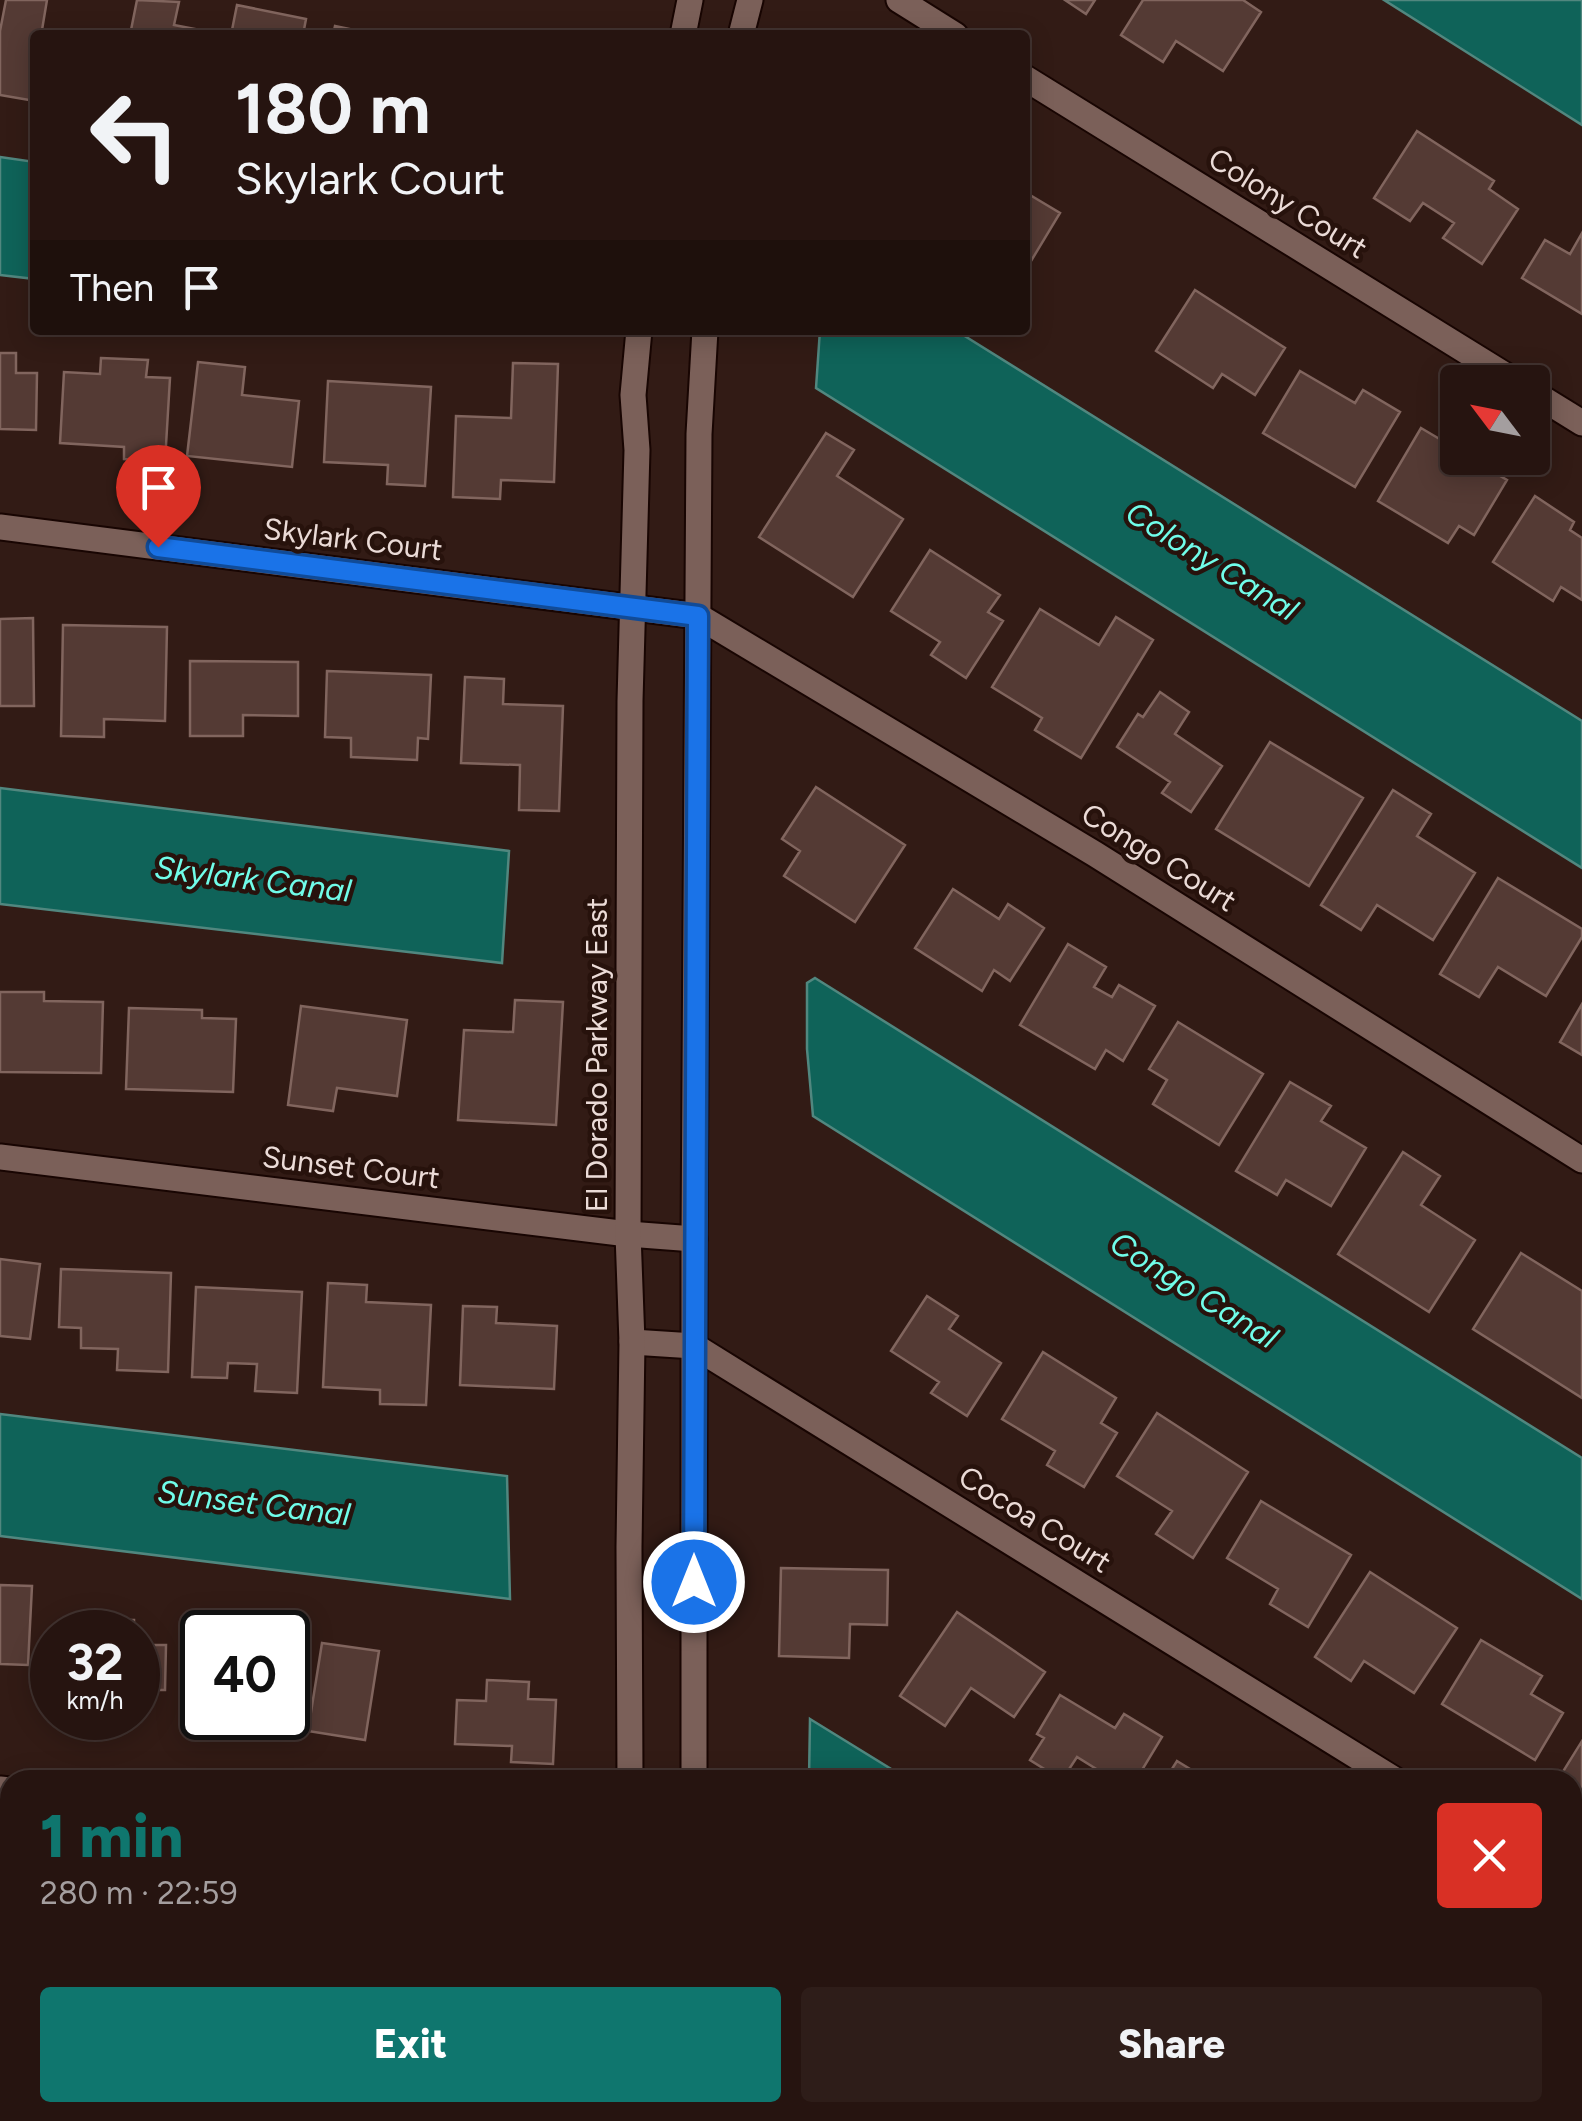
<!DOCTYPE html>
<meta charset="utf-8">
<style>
body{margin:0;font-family:Figtree,sans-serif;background:#2e1d19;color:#f1f3f6;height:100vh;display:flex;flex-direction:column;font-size:38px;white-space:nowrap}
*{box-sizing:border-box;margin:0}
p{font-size:32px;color:#a49e9f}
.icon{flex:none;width:55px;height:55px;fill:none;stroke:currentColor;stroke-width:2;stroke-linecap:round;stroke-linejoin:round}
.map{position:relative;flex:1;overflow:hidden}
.drawer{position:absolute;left:0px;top:1770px;width:1582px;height:352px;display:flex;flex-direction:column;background:#261410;border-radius:30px 30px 0 0;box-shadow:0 5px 25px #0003,0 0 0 2px #423330}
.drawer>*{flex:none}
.banner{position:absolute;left:30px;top:30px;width:1000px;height:305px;border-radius:10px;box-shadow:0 5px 25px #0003,0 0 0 2px #423330;background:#261410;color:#f1f3f6;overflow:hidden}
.needle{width:65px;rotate:302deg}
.fabs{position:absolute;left:1440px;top:365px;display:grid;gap:20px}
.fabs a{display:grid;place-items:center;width:110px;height:110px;border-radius:10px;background:#261410;box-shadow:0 5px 25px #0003,0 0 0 2px #423330;font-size:50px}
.speed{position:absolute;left:30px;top:1610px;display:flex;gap:20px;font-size:50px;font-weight:700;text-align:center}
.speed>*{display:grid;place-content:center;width:130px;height:130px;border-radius:50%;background:#261410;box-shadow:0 5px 25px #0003,0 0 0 2px #423330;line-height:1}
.speed small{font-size:25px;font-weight:400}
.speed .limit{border:5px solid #111;border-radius:15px;background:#fff;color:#111}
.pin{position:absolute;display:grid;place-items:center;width:85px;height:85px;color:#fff;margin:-102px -42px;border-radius:50% 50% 50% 0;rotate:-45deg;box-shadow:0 0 10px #0007}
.pin .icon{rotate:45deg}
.me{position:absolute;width:110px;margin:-55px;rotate:0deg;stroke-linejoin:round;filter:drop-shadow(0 0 8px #0008)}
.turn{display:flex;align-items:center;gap:35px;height:210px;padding:0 40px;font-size:45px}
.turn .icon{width:130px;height:130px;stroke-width:2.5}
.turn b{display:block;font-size:70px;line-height:85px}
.then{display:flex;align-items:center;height:95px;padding:0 40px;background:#0003;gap:20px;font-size:38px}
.round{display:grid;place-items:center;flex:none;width:105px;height:105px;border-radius:10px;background:#2e1d19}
.overview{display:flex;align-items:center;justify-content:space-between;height:170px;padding:0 40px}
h1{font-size:60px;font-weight:800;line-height:75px;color:#0f766e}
.button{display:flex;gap:20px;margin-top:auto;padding:20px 40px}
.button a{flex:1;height:115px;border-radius:10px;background:#0f766e;color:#fff;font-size:40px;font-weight:800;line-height:115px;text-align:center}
.button a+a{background:#2e1d19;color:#f1f3f6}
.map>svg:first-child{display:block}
.water{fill:#0f6359;stroke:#51877f;stroke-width:2.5}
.building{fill:#543a34;stroke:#81655e;stroke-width:2.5}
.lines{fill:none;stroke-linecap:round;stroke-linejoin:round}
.minor-casing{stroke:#180502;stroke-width:29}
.tertiary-casing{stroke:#180502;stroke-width:29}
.minor{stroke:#7b6059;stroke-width:25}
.tertiary{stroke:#7b6059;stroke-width:25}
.route-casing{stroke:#114b97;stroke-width:25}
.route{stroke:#1a73e8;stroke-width:18}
.labels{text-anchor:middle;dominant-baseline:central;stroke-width:9;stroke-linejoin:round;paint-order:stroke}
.street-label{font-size:30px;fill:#ebdbd7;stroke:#27120c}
.water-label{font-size:32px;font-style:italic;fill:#70fce9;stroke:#27120c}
</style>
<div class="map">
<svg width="1582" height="2121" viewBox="0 0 1582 2121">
<rect width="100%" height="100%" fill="#321b15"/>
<path class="water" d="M1384,0h198v125z
M0,157l35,5v117l-35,-4z
M820,330h135l627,391v147l-766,-480z
M0,788l509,63 -7,112 -502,-59z
M815,978l767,480v141l-769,-483 -6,-67v-66z
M0,1414l507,62 3,123 -510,-63z
M810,1719l99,61h-100z
M0,2046l10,2v64h493v9h-503z
M1446,2112l14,9h-234l-14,-8z"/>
<path class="building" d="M6,0h41l-5,30 31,5h-38v66l-35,-6v-64z
M137,0l42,2 -5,23 52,10h-96z
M1065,0h30l-9,14z
M1143,0h100l18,12 -38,59 -47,-30 -13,21 -42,-27z
M237,5l69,14 -3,16h-72z
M335,26l43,9h-45z
M1417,131l77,50 -5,8 29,20 -36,55 -39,-26 11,-15 -31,-20 -13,18 -36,-23z
M1025,192l35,21 -35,58z
M1582,233v81l-60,-36 23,-38 25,14z
M1195,290l90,58 -30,47 -33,-21 -9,14 -57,-37z
M0,353h16v20h21l-1,57 -36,-1z
M101,358l47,2 -2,17 24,1 -5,84 -41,-3v-12l-64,-4 4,-71 36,2z
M198,362l47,5 -3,28 57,6 -7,66 -105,-11z
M513,363l45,1 -4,118 -53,-2 -1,19 -47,-2 3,-81 55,2z
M1300,371l55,32 8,-13 37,22 -45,75 -92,-54z
M328,381l103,6 -6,99 -38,-2 1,-19 -64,-3z
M1421,428l37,22v8h11l38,22 -33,55 -15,-9 -11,17 -70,-42z
M826,433l28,17 -17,26 66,43 -50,78 -94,-60z
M1535,496l39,26 -4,8 12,8v62l-21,-13 -8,14 -60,-39z
M930,550l70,45 -12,17 15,9 -37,57 -35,-23 9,-13 -49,-31z
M1040,609l59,36 17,-28 37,23 -72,118 -46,-28 7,-12 -50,-31z
M33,618l1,88h-34v-87z
M63,625l104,2 -2,94 -61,-2v18l-43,-1z
M190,661l108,1v54l-55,-1v21h-53z
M327,671l104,4 -3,64 -10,-1 -1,22 -66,-3v-19l-26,-1z
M465,677l39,2 -1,25 60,2 -4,105 -40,-1 1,-45 -59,-2z
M1160,692l29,20 -14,22 47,32 -31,46 -29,-19 8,-11 -53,-35 21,-33 5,3z
M1270,742l93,56 -54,88 -93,-57z
M816,787l89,58 -50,77 -71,-46 16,-25 -18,-12z
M1393,790l38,24 -14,22 58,37 -42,67 -56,-35 -16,25 -40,-25z
M1498,878l84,51v8l-36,59 -48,-29 -19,30 -39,-23z
M953,889l46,30 9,-15 36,24 -34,53 -16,-11 -12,21 -67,-43z
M1068,944l38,23 -12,20 18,10 7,-12 36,21 -32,55 -17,-11 -11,19 -75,-44z
M0,992h44v9l59,1 -2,71 -101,-1z
M515,1000l48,2 -7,123 -98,-5 6,-90 49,2z
M1582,1004v51l-22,-13z
M301,1006l106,14 -10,76 -60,-8 -4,23 -45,-6z
M129,1008l73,2v8l34,1 -3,73 -107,-3z
M1178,1022l85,52 -44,71 -66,-41 14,-24 -18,-11z
M1290,1082l41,24 -10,15 45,27 -35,58 -45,-26 -9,15 -41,-24z
M1403,1152l37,24 -19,29 54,35 -46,72 -91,-58z
M1521,1253l61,38v107l-109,-69z
M0,1259l40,5 -10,75 -30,-3z
M61,1269l110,4 -3,99 -51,-2 1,-21 -37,-1v-20l-22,-1z
M328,1283l39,2 -1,17 65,3 -5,100 -46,-1v-14l-57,-3z
M196,1287l106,5 -5,101 -42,-2 2,-27 -29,-1 -1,15 -35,-1z
M927,1296l31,20 -9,13 52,34 -34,53 -36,-23 8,-11 -48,-31z
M463,1306l34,1 -1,16 61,3 -3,63 -94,-4z
M1043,1352l73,46 -15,25 16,10 -33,54 -37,-22 8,-14 -53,-32z
M1157,1413l91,59 -55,86 -37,-24 16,-23 -55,-35z
M1261,1501l90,54 -43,72 -38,-23 8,-15 -51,-31z
M781,1568l107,2 -1,55 -37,-1 -1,34 -70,-2z
M1370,1572l87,56 -43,65 -50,-32 -13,20 -36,-24z
M0,1585l32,1 -4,79 -28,-1z
M957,1612l88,60 -31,45 -43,-29 -26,38 -45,-30z
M88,1620h46v12h-46z
M200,1630l20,2h-18v77l-12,-2z
M1481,1640l61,36 -11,18 32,19 -28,47 -93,-56z
M288,1641l15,1 -11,94 -49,-5 2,-13h43z
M322,1643l57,8 -14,89 -57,-9z
M138,1645h28l-1,45h-27z
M487,1680l42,2 -1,17 28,1 -3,64 -42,-2 1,-16 -57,-2 2,-44 29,1z
M1060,1695l55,33 9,-14 38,23 -26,43h-22l-37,-23 -15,23 -32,-20 14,-22 -7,-4z
M1582,1741v51l-10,-6v-6l-13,-2z
M1177,1761l31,19h-43z
M0,1889l10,1v73l-10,-1z
M1572,2004l10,6v34l-10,13z
M900,2112h94l-5,9h-76z
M1021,2112h107l13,8 -125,1z"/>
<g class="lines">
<defs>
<path id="minor" d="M899,0l56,35
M1025,78l491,304
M1532,392l50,31
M0,527l698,89 397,238 487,306
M0,1157l628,77 66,5
M632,1342l62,4 701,434
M0,1789l10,1
M1572,1890l10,6
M745,2112l14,9"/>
<path id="tertiary" d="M683,35l7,-35
M741,35l9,-35
M630,1780l-1,-233 3,-205 -4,-108 2,-533 7,-251 -4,-55 6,-65
M694,1780v-541l5,-805 6,-104
M629,2112v9
M694,2121v-9"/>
</defs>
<use href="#minor" class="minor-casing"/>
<use href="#tertiary" class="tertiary-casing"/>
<use href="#minor" class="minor"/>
<use href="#tertiary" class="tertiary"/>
</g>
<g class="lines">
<defs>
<path id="route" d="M158,547l540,69 -4,966"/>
</defs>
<use href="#route" class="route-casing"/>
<use href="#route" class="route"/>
</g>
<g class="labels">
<g class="street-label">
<text transform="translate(1288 203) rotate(32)">Colony Court</text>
<text transform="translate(353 539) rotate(7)">Skylark Court</text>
<text transform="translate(1159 857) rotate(32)">Congo Court</text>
<text transform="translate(596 1055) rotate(-90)">El Dorado Parkway East</text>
<text transform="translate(351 1167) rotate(7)">Sunset Court</text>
<text transform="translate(1035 1519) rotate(32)">Cocoa Court</text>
</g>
<g class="water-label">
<text transform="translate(1212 561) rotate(32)">Colony Canal</text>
<text transform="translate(253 879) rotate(7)">Skylark Canal</text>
<text transform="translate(1194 1290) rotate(32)">Congo Canal</text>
<text transform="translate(254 1503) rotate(7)">Sunset Canal</text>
</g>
</g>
</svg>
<div class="fabs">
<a><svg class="needle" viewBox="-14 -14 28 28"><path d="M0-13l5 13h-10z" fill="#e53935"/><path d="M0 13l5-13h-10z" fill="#a49e9f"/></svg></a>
</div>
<div class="speed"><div>32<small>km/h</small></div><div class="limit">40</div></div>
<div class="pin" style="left:158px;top:547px;background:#d93025"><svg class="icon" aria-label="arrive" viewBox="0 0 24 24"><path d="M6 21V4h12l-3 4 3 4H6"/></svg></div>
<svg class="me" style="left:694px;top:1582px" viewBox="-20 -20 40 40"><circle r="17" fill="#1a73e8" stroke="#fff" stroke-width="3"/><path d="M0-11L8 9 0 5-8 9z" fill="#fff"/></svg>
<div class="banner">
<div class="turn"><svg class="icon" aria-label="left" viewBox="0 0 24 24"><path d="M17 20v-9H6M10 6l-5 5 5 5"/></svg><div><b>180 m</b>Skylark Court</div></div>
<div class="then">Then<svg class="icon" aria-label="arrive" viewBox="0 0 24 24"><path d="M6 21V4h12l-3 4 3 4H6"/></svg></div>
</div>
<section class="drawer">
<div class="overview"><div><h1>1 min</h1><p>280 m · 22:59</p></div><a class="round" style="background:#d93025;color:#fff"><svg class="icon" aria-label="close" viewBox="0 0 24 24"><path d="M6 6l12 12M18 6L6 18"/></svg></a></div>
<div class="button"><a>Exit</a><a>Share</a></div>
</section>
</div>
